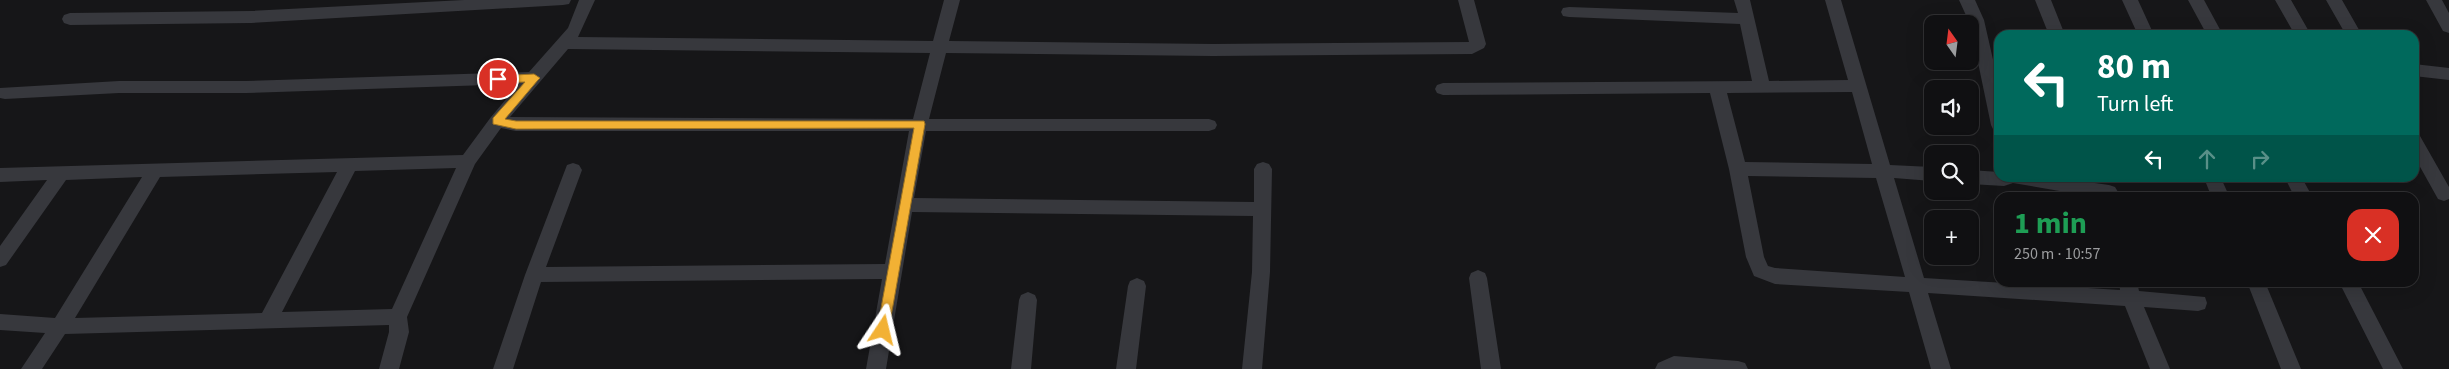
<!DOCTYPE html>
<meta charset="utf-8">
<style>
body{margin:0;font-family:"Source Sans 3",sans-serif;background:#19191b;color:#f1f3f6;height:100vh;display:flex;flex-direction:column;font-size:19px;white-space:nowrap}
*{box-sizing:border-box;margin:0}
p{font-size:16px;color:#9c9d9f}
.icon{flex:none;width:28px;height:28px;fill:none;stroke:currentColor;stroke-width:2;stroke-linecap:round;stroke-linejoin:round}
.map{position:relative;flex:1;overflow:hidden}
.panel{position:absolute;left:1994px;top:192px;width:425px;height:95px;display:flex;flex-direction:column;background:#101012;border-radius:15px;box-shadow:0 5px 20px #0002,0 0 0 1px #303032}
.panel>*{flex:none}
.guide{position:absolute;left:1994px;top:30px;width:425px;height:152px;border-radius:15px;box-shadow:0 5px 20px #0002,0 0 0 1px #303032;background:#00695c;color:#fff;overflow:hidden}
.needle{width:32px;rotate:346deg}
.controls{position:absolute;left:1924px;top:15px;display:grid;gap:10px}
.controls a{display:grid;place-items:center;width:55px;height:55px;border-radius:10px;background:#101012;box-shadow:0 5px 20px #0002,0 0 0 1px #303032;font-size:25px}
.pin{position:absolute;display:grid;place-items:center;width:42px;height:42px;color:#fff;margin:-21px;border:2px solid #fff;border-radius:50%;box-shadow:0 1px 5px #0007}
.me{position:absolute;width:55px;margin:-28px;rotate:10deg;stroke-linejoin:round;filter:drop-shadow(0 0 4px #0008)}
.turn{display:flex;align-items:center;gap:18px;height:105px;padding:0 20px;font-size:22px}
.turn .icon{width:65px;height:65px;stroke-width:2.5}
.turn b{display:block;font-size:35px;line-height:42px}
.lanes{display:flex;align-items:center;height:48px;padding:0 20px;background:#0003;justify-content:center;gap:25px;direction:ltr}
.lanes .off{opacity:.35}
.round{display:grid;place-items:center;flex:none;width:52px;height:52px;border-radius:15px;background:#19191b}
.head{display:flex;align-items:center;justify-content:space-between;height:85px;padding:0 20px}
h1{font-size:30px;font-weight:700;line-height:38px;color:#1e9e55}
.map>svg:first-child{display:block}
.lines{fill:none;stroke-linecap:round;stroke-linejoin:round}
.street{fill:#37383d;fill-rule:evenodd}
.route{fill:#f2b134;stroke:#9d7322}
</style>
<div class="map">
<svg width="2449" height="369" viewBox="0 0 2449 369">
<rect width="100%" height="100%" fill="#161618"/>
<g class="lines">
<path class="street" d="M464,0h107l-2,4 -6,1 -312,18 -181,2 -6,-2 -2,-4 2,-4 6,-2 181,-2z
M579,0h16l-17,37 355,4 11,-41h16l-11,41 264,3 256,-2 -11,-42h16l12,44 -2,4 -12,6 -259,2 -267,-3 -17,66h280l6,2 2,4 -2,4 -6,2h-283l-12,67 340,4v-33l3,-5 6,-2 6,2 3,5 -2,103 -8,97h-20l10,-97 1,-56 -341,-4 -26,157h-20l16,-90 -341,3 -28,87h-20l32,-94 42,-110 6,-2 6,2 3,5 -36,97 339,-3 24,-133h-393l-15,-3 -26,36 -68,153 2,15 -10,37h-20l10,-37v-7l-324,9 -23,35h-21l24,-36 -45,-3v-16l55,4 87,-141 -76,3 -60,85 -6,2v-21l47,-66 -47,2v-14l463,-13 28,-38 28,-33 -273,9h-127l-114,6 -5,-1v-10l119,-7h127l283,-9 39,-44zM568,49l362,4 -17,66 -403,-2zM456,168l-64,141 -110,3 73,-141zM337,172l-75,141 -187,5 85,-141z
M1734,0h16l19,81 79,-1 -23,-80h16l49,165 42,2v14l-38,-3 30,100 196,12 -1,-8h18l2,9 66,6 2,6 -2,6 -7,2 -54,-4 26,62h-20l-25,-63 -197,-13 23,76h-20l-22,-77 -134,-8 -21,-8 -8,-19 -17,-88 -19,-76 -267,2 -6,-2 -2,-4 2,-4 6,-2 309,-2 -12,-57 -171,-7 -6,-1 -2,-4 2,-4 6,-1 169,6zM1852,92l20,72 -127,-2 -18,-69zM1748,176l128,2 29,99 -130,-9 -7,-2 -4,-9z
M1959,0h16l9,20 15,66v45l-6,-2 -2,-4 -21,-101z
M2035,0h16l14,35h-16z
M2122,0h16l16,35h-16z
M2188,0h16l19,35h-16z
M2275,0h16l20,35h-16z
M2326,0h16l20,35h-16z
M2426,0h16l7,13v20l-6,-2z
M2414,64l35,4v12l-35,-4z
M2414,135l6,1 29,51v12l-5,2 -6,-2 -24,-43z
M1970,170l29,2v6h60l50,7 6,2 3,5 -5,6h-13l-87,-15 -9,3 -34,-2z
M2204,178h17l9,20h-18z
M2285,178h17l11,20h-18z
M1478,270l7,3 2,5 14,91h-20l-12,-91 2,-5z
M1137,278l7,3 2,5 -10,83h-20l12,-83 2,-5z
M2247,282h18l36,87h-20z
M2339,282h19l45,87h-20z
M1028,292l7,3 2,5 -6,69h-20l8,-69 2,-5z
M1674,356l64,5 7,2 3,6h-93l3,-6z"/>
</g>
<path class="route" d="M534,74l6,4 -2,2 -33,39 11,2h408l1,3 -37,210h-9l-2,-4 37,-202 -398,1 -23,-5v-6l32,-36 -27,1 -5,-4 2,-3z"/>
</svg>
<div class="controls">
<a><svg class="needle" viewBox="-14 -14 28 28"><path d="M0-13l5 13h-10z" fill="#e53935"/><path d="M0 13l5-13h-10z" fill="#9c9d9f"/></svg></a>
<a><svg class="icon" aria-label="sound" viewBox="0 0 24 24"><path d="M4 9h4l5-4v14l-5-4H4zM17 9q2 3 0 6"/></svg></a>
<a><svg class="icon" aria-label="search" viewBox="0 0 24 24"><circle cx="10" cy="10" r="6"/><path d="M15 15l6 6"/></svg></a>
<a>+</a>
</div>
<div class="pin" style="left:498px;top:79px;background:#d93025"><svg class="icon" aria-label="arrive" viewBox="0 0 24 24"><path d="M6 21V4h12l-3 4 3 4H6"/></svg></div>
<svg class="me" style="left:883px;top:330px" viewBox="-20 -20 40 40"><path d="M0-17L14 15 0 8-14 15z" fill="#f2b134" stroke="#fff" stroke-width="4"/></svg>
<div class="guide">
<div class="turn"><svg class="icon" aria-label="left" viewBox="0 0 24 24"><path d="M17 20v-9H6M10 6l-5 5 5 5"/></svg><div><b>80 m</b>Turn left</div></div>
<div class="lanes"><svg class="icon" aria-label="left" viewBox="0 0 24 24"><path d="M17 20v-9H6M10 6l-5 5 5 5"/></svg><svg class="icon off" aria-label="ahead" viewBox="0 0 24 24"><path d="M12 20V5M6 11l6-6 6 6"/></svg><svg class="icon off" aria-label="right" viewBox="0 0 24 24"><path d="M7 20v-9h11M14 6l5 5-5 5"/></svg></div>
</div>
<section class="panel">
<div class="head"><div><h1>1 min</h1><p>250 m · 10:57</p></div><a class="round" style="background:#d93025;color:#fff"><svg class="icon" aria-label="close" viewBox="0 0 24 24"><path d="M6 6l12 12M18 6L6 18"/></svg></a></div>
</section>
</div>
